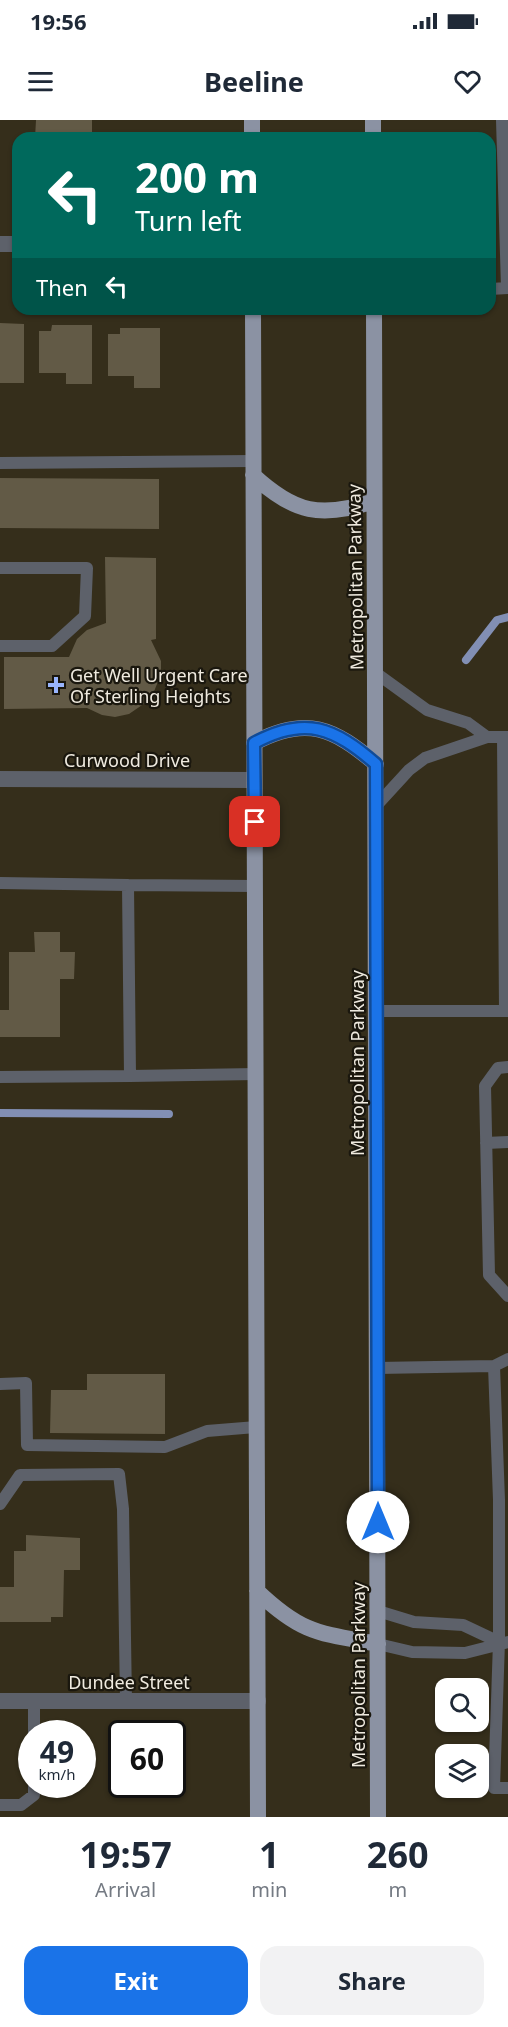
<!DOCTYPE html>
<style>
body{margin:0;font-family:"Noto Sans",sans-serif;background:#f2f2f3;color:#1f2937;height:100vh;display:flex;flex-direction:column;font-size:22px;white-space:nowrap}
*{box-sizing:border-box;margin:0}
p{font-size:20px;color:#747a83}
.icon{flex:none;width:33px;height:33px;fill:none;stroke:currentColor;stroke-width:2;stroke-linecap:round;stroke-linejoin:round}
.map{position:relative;height:1697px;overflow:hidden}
.sheet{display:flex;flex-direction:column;background:#fff;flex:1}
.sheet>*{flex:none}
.banner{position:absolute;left:12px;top:12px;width:484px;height:183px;border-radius:18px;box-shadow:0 2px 4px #0004;background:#00695c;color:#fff;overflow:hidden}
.controls{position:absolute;left:435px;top:1558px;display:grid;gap:12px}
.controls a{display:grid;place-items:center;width:54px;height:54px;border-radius:12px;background:#fff;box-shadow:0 2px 4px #0004;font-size:30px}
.speed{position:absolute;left:18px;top:1600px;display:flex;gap:12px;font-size:30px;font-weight:700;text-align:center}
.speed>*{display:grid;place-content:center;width:78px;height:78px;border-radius:50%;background:#fff;box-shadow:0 2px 4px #0004;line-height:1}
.speed small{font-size:15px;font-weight:400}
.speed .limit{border:3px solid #111;border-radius:9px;background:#fff;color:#111}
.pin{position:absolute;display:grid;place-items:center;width:51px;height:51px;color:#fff;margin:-26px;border-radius:12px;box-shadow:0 3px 9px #0006}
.me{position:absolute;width:66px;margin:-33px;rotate:0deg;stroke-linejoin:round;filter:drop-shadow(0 0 4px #0008)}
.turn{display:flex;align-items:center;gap:21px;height:126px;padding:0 24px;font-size:27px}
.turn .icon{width:78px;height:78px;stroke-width:2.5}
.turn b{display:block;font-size:42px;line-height:51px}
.then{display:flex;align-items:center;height:57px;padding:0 24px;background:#0003;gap:12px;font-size:22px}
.eta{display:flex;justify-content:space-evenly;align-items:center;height:102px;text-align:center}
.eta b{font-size:36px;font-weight:700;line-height:42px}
.action{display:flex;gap:12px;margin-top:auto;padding:12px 24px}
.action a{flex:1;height:69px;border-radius:18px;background:#1a73e8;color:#fff;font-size:24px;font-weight:700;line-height:69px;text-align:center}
.action a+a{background:#f2f2f3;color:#1f2937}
.status{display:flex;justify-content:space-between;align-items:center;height:42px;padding:0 30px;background:#fff;direction:ltr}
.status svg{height:16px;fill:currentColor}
header{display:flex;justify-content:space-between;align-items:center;height:78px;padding:0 24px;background:#fff;font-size:27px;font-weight:700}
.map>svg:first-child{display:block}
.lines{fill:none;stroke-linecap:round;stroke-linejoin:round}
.stream{stroke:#828fb4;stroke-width:8}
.building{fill:#625a46}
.service{stroke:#5d616a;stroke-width:12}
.minor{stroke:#5d616a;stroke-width:16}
.primary{stroke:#8b92a3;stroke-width:16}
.route-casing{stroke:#114b97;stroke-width:15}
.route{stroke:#1a73e8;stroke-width:10}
.poi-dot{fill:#99b5fd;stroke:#1a170e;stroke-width:2}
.labels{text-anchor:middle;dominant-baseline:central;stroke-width:4.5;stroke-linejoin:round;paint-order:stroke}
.street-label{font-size:18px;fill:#efeadf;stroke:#1a170e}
.poi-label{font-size:18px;fill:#efeadf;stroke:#1a170e;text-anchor:start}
</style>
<div class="status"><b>19:56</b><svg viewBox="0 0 49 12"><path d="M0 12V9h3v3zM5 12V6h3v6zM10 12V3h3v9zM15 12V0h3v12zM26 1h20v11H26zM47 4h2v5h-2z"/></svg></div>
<header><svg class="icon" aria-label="menu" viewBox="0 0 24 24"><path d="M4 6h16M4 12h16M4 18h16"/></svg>Beeline<svg class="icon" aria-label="heart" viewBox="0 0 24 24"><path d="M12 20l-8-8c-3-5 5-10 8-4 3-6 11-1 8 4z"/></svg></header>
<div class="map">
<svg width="508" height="1697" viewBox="0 0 508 1697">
<rect width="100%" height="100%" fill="#352e1b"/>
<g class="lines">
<path class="stream" d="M466,540l31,-40 11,-3
M0,993l169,1"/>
</g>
<path class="building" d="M36,0h56v18h-57z
M0,203l24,1v59h-24z
M52,205h40v59h-26v-11h-27v-42h12z
M120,208h40v60h-26v-12h-26v-42h12z
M0,358l159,1v50l-159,-1z
M105,437l51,1v81l-5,1 10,21v13l-10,25 -22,15 -14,3 -13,-2 -15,-7 -83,1v-52h65l8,-18 10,-9 19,-7z
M34,812h26v20h15l-1,27h-14v58h-60v-27h9v-58h26z
M87,1254h78v60l-115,-1 1,-43h36z
M26,1415l54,3v32h-16l-1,47h-12v5h-51v-35h14v-36h12z"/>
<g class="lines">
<path class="service" d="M502,0l5,168
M490,169l18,-1
M0,343l253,-2
M0,448h87l-2,48 -33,30h-52
M376,553l51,37 41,13 19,14
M503,617l2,274
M376,686l33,-36 16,-12 62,-21h21
M0,763l128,2
M255,766l-127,-1 2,191 127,-2
M376,891h132
M508,947l-10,1 -13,18 4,189 19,21
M0,957l130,-1
M486,1023l22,-1
M494,1246l14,-7
M377,1248l117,-2 5,134v142l-5,146h14
M0,1264l26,-1 1,62 138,2 42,-16 50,-4
M0,1384l20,-29 99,-1 4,35 3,192
M378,1491l36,11 49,3 36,17
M378,1524l34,8 53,1 43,-11
M34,1581v33
M0,1685h21l13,-10v-10"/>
<path class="minor" d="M0,124h18
M0,659l254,1
M0,1581h258"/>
<path class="primary" d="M252,0v18
M373,0v18
M253,189l5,1508
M374,189l4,1508
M253,355c41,38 68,44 121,26
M254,623c52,-28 80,-15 122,21
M257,1471c45,43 62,42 121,53"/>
</g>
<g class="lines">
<defs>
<path id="route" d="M255,702l-1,-79c52,-28 80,-15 122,21l2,758"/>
</defs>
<use href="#route" class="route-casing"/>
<use href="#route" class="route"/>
</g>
<path class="poi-dot" d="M53 556h6v6h6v6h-6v6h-6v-6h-6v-6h6z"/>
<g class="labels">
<g class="street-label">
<text transform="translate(355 457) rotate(-91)">Metropolitan Parkway</text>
<text x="127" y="640">Curwood Drive</text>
<text transform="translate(357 943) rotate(-90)">Metropolitan Parkway</text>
<text transform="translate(358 1555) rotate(-90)">Metropolitan Parkway</text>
<text x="129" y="1562">Dundee Street</text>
</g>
<g class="poi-label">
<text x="70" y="555">Get Well Urgent Care<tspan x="70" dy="21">Of Sterling Heights</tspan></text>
</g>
</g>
</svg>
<div class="controls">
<a><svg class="icon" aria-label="search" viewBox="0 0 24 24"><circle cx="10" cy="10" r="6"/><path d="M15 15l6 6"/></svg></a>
<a><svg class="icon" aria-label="layers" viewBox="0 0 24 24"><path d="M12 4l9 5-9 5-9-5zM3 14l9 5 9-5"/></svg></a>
</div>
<div class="speed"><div>49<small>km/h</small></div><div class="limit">60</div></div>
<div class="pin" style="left:255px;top:702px;background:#d93025"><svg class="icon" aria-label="arrive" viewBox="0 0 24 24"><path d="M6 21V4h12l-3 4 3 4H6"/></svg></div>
<svg class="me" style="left:378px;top:1402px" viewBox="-20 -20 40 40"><circle r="19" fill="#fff"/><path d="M0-13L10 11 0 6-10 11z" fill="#1a73e8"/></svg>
<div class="banner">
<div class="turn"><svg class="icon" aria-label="left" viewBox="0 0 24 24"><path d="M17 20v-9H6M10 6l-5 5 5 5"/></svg><div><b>200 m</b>Turn left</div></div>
<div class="then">Then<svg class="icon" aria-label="left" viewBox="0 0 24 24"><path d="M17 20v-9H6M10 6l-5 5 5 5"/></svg></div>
</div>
</div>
<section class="sheet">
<div class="eta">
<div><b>19:57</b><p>Arrival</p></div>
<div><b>1</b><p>min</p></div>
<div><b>260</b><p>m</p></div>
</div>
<div class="action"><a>Exit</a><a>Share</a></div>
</section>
